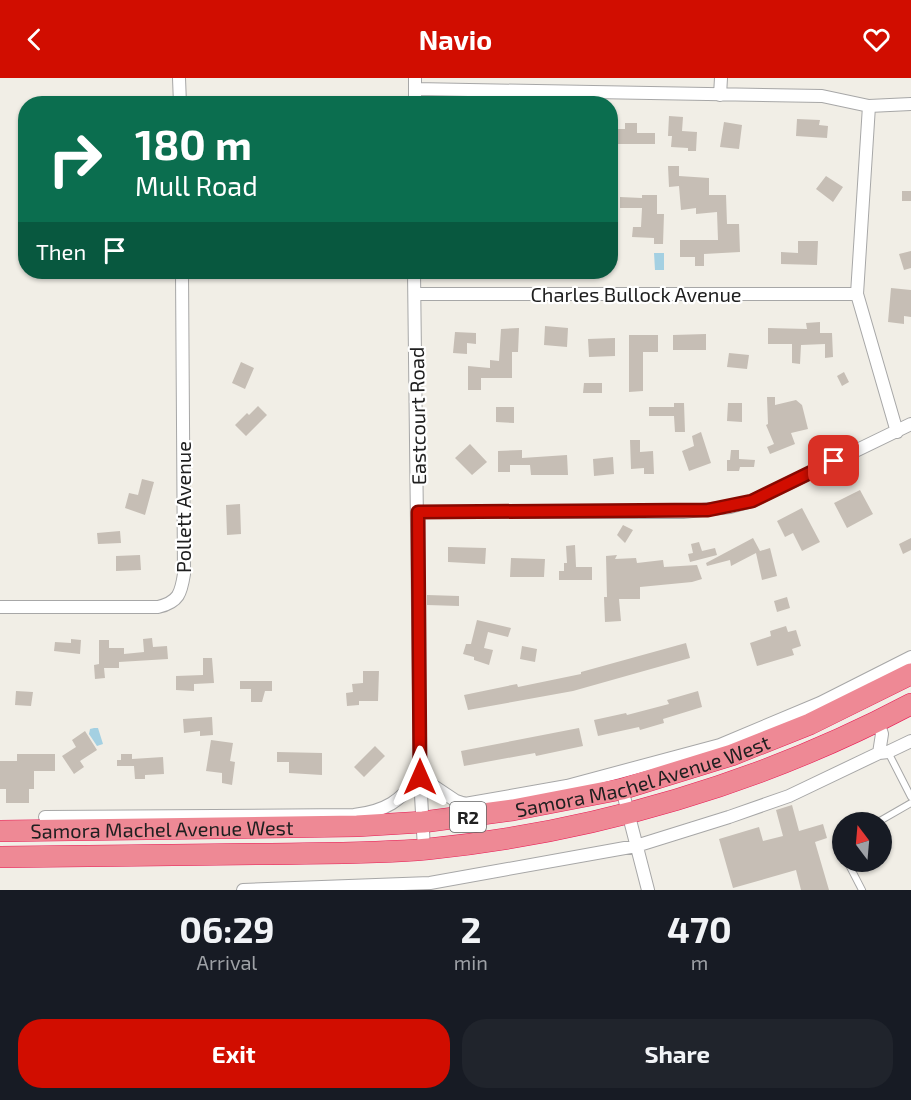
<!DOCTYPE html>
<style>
body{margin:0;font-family:"Exo 2",sans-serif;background:#20242c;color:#f1f3f6;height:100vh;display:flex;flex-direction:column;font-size:22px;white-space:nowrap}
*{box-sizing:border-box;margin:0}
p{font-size:20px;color:#9ea1a6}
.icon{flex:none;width:33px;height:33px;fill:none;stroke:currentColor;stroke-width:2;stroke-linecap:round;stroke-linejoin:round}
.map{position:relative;height:812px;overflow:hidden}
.panel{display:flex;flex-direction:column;background:#171b24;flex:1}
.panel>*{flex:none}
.top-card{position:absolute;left:18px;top:18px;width:600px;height:183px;border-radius:24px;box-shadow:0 2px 4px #0004;background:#0b6e4f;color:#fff;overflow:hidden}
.needle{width:39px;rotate:344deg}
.buttons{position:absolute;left:832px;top:734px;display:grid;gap:12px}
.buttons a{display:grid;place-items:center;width:60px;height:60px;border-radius:50%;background:#171b24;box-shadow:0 2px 4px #0004;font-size:30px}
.pin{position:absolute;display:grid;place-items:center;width:51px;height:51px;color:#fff;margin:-26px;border-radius:12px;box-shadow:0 3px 9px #0006}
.me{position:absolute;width:66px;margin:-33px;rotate:0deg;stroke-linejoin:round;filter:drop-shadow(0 0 4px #0008)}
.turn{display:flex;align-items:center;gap:21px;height:126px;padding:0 18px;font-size:27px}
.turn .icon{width:78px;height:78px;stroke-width:2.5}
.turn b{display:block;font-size:42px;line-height:51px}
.then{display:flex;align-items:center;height:57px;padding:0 18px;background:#0003;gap:12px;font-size:22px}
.eta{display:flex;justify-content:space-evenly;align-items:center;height:102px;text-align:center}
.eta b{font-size:36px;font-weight:700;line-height:42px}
.action{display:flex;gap:12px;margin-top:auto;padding:12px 18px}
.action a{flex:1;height:69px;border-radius:24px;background:#d10d00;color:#fff;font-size:24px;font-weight:700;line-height:69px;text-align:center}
.action a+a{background:#20242c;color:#f1f3f6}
header{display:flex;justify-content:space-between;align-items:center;height:78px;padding:0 18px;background:#d10d00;color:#fff;font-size:27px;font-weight:700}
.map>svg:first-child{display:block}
.water{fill:#a4d0e2}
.building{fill:#c6beb5}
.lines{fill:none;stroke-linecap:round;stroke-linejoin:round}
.lane-casing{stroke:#a7a7a7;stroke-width:8}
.street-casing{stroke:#a7a7a7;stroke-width:14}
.highway-casing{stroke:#e81a54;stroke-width:22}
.lane{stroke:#fff;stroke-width:6}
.street{stroke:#fff;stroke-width:12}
.highway{stroke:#ee8995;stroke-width:21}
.route-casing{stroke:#880800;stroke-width:15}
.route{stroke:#d10d00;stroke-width:10}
.labels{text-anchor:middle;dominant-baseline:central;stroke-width:4.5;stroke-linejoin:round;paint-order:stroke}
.shield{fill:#fff;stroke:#636363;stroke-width:1.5}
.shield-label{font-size:18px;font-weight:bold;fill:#202020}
.street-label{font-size:20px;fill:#202020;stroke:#fff}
</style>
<header><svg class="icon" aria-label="back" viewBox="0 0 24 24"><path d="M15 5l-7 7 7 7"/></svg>Navio<svg class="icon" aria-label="heart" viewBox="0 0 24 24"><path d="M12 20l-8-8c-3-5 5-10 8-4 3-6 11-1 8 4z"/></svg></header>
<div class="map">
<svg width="911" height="812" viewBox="0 0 911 812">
<rect width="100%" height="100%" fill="#f1eee6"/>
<path class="water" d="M654,175h10v17h-9z
M94,650h4l5,16 -6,2 -8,-12 1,-5z"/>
<path class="building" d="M669,38l14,1 -1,14 15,1 -1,19h-8v-3l-17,-1 1,-11h-4z
M797,41l23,1 -1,5 9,1 -1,12 -31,-2z
M724,44l18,3 -3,24 -19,-2z
M625,45h12v10h18v11h-45v-15h15z
M668,88h11v10l30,2v17h17l1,29h12l1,28 -36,2v12h-9v-9h-15v-17h38l-1,-28 -21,2v-6l-15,2 -2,-24 -10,1z
M826,98l17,11 -10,15 -17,-13z
M902,113h9v10h-9z
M642,117h15v19h7l-1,30h-9v-6l-22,-1 1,-10h8l1,-19h-22v-11l22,1z
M798,163h20l-1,24 -36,-1v-12l17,1z
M911,173v17l-7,2 -5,-16z
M891,210l20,2v27l-7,-1v8l-16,-2z
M820,244v11h12l1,24 -8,1v-14l-24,1 -1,19 -8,-1v-19h-24v-16l39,1 -1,-6z
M545,248l23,2 -1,19 -23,-2z
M519,250l-1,24h-6v26h-31v12h-13v-24l22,2v-8l9,1 2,-32z
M455,254l21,1v11l-9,-1v11l-14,-1z
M706,256v16h-33v-15z
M629,257h29v17h-15v39l-14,1z
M615,260v18l-26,1 -1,-18z
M729,275l20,2 -2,14 -20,-2z
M241,284l13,6 -9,21 -13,-6z
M844,294l5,10 -7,4 -5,-10z
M584,305h18v10h-19z
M767,319h8v8l21,-5 6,5 6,24 -17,4 4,11 -25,10 -3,-7 7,-3 -8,-19 2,-1z
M674,325h10l1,29h-10l-1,-16h-25v-9h25z
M728,325h14v19l-15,-1z
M258,328l9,9 -21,21 -11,-11 12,-12 2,2z
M496,329h18v16l-18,-1z
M701,354l10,31 -22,8 -7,-20 12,-5 -2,-10z
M630,362h10v12l13,-1 1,23h-10v-6l-13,1z
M470,366l17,18 -15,13 -17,-17z
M522,372v8l45,-3 1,20h-37l-1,-10h-20v7h-12v-21z
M731,372h8v9l16,1 -1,7h-14l-1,4h-12v-11h3z
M613,379l1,17 -20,2 -1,-17z
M142,401l12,3 -9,33 -20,-7 4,-15 9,2z
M860,412l13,24 -26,14 -13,-25z
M240,426l1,30 -14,1 -1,-30z
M802,430l18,34 -18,9 -9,-18 -8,4 -8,-16z
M623,447l10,5 -8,13 -8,-8z
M120,453l1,12 -23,1 -1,-11z
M753,460l7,13 10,-3 7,28 -15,4 -6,-27 -25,13 -1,-6 -23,6 -1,-3z
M911,460v12l-8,4 -4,-10z
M699,464l3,9 13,-3 2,7 -27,7 -2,-8 5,-1 -2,-9z
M575,467l1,22h16v13h-33v-9h5v-8h3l-1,-17z
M448,469l38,1 -1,16 -37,-2z
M140,477l1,15 -25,1v-15z
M617,477l-2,4 21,-1 1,5 26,-3 1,7 33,-2 5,14 -10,3 -52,5v12h-21l2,22 -16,1 -1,-25h3l-1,-41z
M511,480l34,1 -1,18h-34z
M427,517l32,1v10l-32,-1z
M787,519l3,11 -13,4 -3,-11z
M477,542l34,8 -3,9 -20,-5 -4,16 9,2 -4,15 -15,-5v-3l-11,-3 3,-10h5z
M786,548l2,6 8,-2 5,16 -9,3 2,6 -37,11 -7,-23 21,-7 -1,-5z
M152,560l1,9 14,-1 1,13 -49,3v6h-15l1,10 -10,1 -1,-14 5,-1v-24h10v8h15v6l20,-2 -1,-13z
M71,561l10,1 -1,14 -26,-3 1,-9 16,1z
M686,565l4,15 -117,33 -105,19 -4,-15 53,-11 1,3 63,-13v-2z
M522,568l15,3 -2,13 -15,-3z
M203,580h9l2,25 -20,1v7l-18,-1v-14l27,-1z
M363,593h16l-1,30h-19v4l-12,1 -1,-13 7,-1 -1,-8 11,-1z
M240,603h32v10h-7l-3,11h-11v-13h-11z
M16,613l17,1 -2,14 -16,-1z
M698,613l4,16 -39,12 1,4 -24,7 -1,-3 -41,9 -4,-16 32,-7 1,2 42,-11 -2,-4z
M212,639l1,18 -13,1v-5l-16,2 -1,-14z
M579,650l4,18 -47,10 -1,-3 -71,13 -3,-15z
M85,653l12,19 -17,11 4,6 -10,7 -12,-18 14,-9 -4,-7z
M211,662l22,3 -3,18 5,1 -3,23 -10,-2v-10l-16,-2z
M375,668l10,10 -21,21 -10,-10z
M277,674l45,1v22l-33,-2v-11h-12z
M17,676h38v17h-21v18h-5v14h-23v-14h-6v-28h17z
M121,676h11v5l31,-2 1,17 -19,1v4h-10l-1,-13h-17v-6h4z
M792,727l7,26 24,-7 4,14 -12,4 14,48h-28l-5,-20 -63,18 -14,-49 40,-12 4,14 20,-5 -7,-26z"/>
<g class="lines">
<defs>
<path id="lane" d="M888,674l23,45
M878,744l33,-19
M843,764l-4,3 4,8
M847,783l15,29"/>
<path id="street" d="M179,0l1,26
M415,11l407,7 47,10 42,-2
M720,17l1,-17
M415,26v-26
M869,28l-12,188 40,138
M414,194l6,505 4,72
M415,216h442
M418,434h265l47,-5 22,-6 159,-77
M0,529h158c21,-5 23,-14 26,-33l-2,-302
M878,644l4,12 -3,19
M622,711l26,101
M45,739l309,-2c33,-4 45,-14 66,-38l36,24 9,3 102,-18 153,-41 100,-42 91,-46
M243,812l187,-7 206,-37 93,-29 60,-21 90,-43 9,-1 23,-11"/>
<g id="highway">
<path id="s1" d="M0,753l357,-5 66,-4 90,-12 109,-21 110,-34 78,-31 101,-50"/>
<path d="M0,779c88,-1 175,-2 263,-3 55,-1 110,0 165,-5 167,-17 334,-66 483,-145"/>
</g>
</defs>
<use href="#lane" class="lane-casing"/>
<use href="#street" class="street-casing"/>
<use href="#highway" class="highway-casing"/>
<use href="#lane" class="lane"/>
<use href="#street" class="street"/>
<use href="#highway" class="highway"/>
</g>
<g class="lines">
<defs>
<path id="route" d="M420,699l-2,-265 290,-2 44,-9 82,-40"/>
</defs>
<use href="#route" class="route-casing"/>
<use href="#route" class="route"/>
</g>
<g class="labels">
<rect class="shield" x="450" y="724" width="36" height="30" rx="4.5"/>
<g class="shield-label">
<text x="468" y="739">R2</text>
</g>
<g class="street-label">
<text x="636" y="216">Charles Bullock Avenue</text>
<text transform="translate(417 338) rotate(-91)">Eastcourt Road</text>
<text transform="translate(183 429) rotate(-90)">Pollett Avenue</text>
<text stroke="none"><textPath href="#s1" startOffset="648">Samora Machel Avenue West</textPath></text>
<text stroke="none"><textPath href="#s1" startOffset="162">Samora Machel Avenue West</textPath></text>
</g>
</g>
</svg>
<div class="buttons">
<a><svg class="needle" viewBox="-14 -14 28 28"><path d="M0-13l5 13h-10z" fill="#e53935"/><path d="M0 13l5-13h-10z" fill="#9ea1a6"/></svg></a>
</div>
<div class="pin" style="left:834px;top:383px;background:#d93025"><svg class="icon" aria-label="arrive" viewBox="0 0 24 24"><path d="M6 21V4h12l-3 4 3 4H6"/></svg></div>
<svg class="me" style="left:420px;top:699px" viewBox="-20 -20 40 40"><path d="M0-17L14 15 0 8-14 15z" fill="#d10d00" stroke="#fff" stroke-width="4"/></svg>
<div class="top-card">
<div class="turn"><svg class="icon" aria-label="right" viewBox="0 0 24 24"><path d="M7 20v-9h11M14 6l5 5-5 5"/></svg><div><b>180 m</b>Mull Road</div></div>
<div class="then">Then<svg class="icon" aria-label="arrive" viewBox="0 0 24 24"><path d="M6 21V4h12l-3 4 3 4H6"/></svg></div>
</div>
</div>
<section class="panel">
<div class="eta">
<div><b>06:29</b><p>Arrival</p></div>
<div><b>2</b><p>min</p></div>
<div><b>470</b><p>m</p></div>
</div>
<div class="action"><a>Exit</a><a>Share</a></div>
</section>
